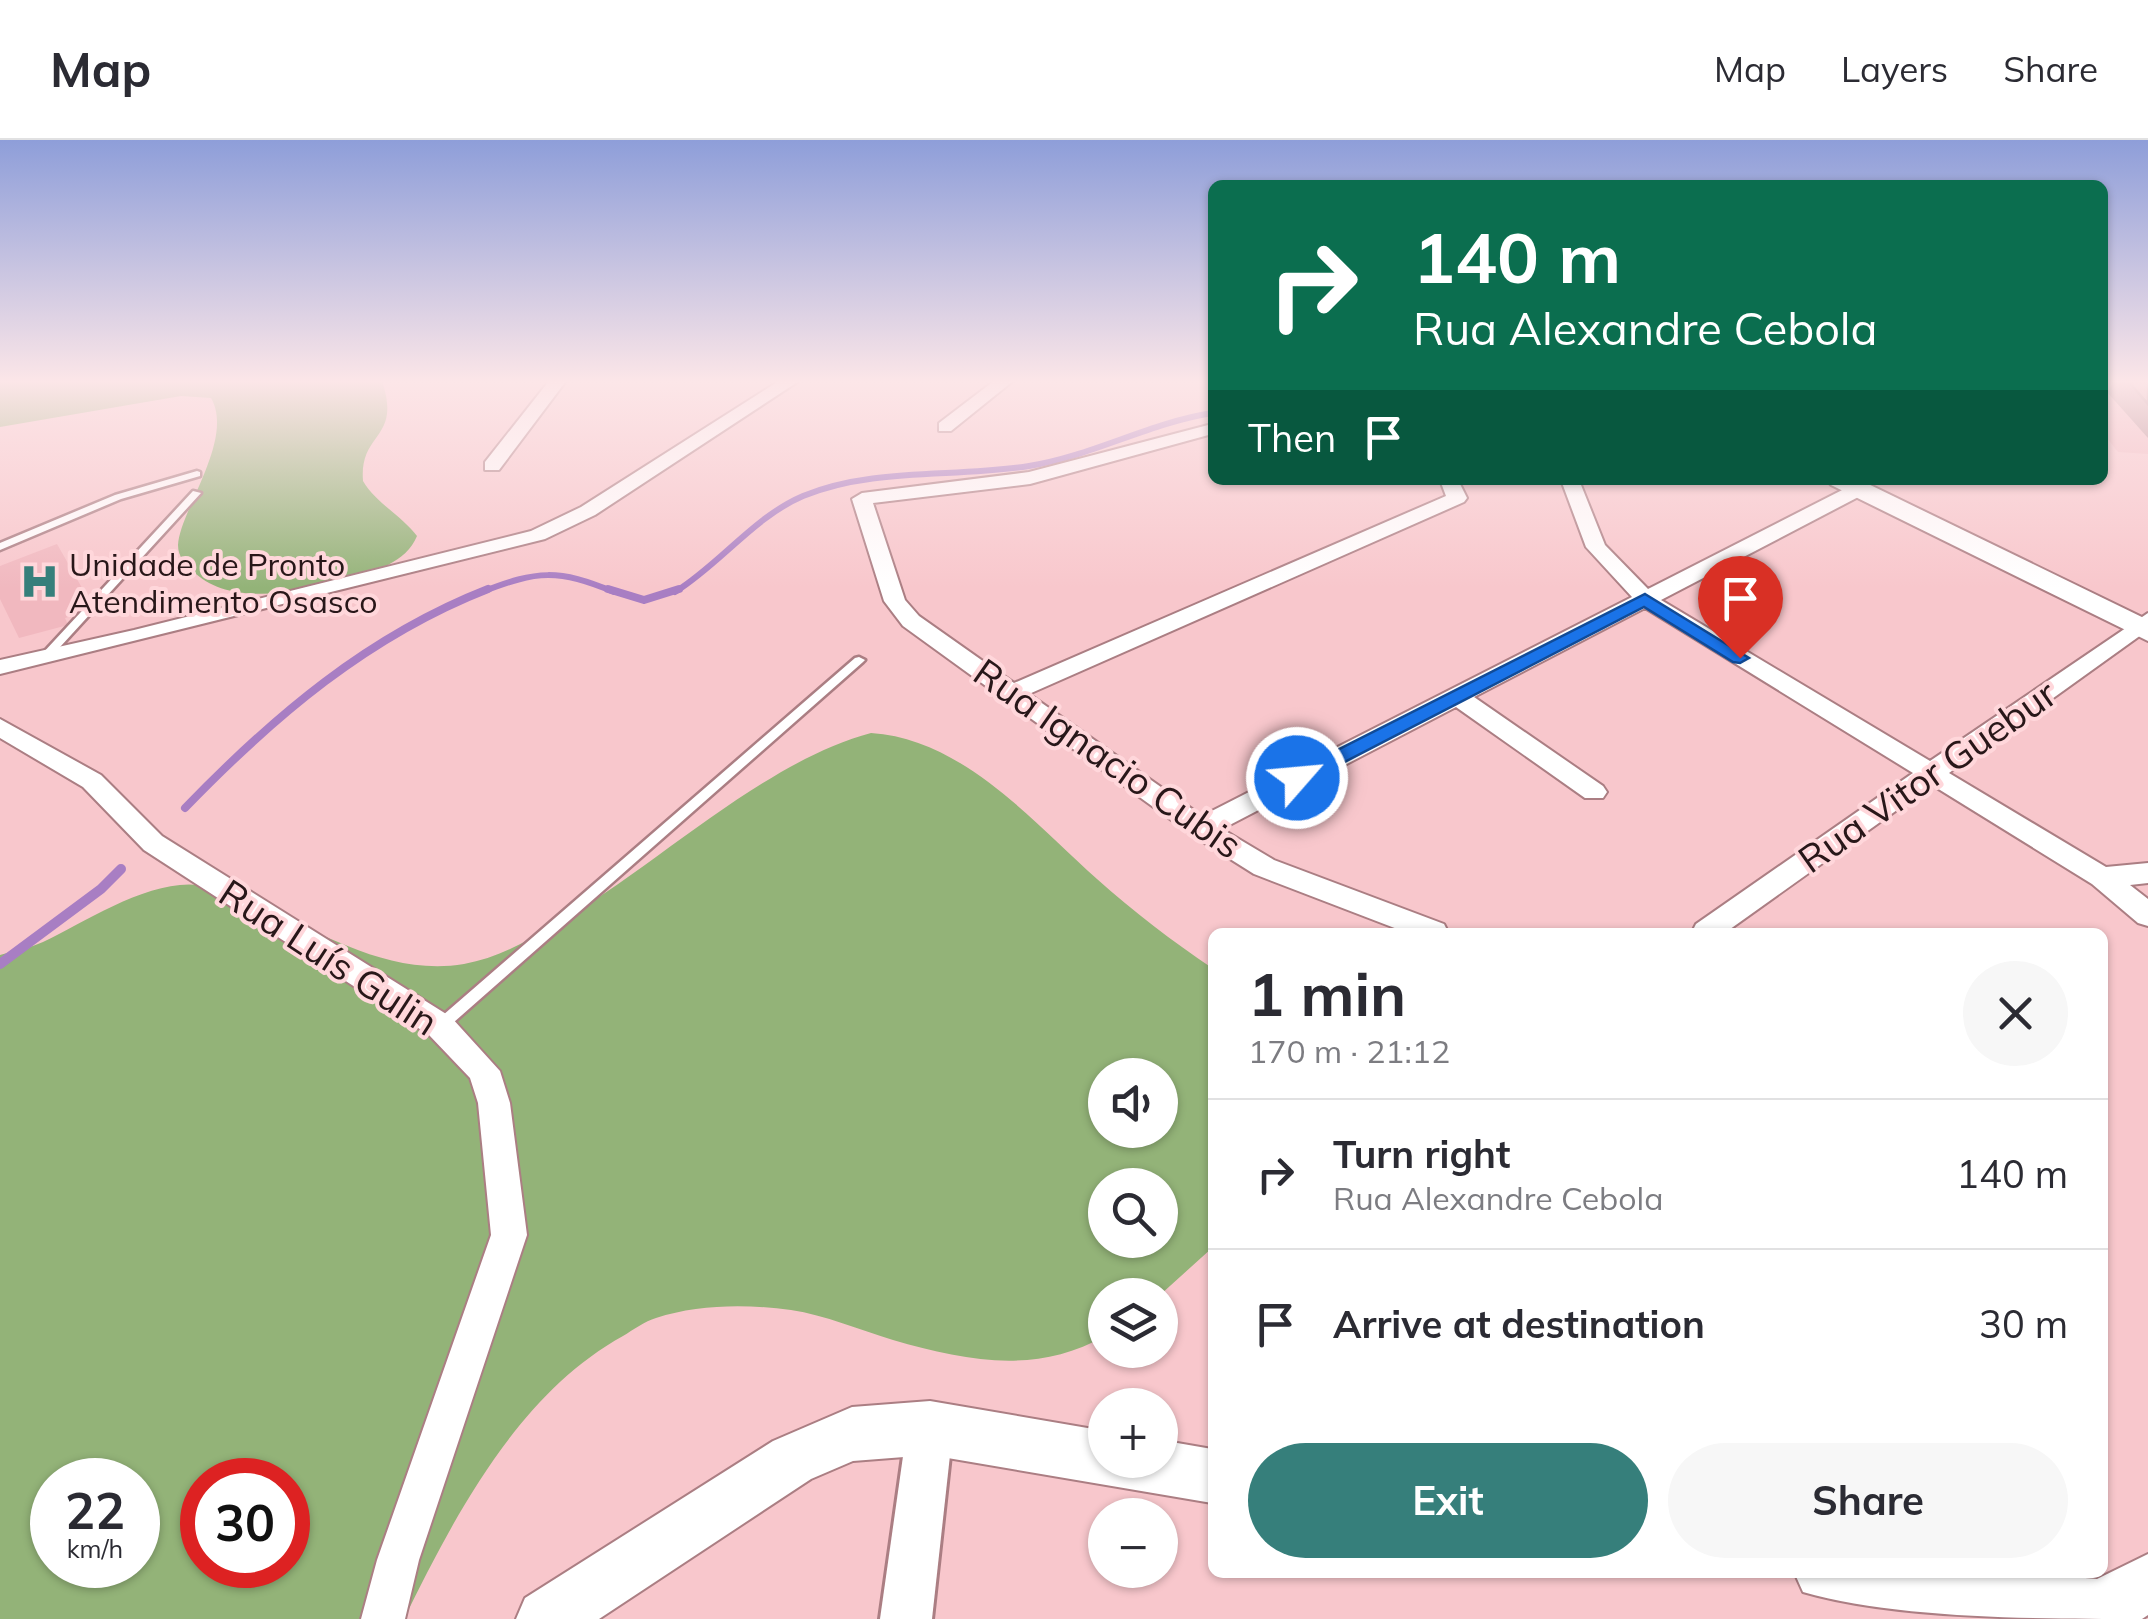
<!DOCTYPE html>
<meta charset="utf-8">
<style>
body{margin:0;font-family:Mulish,sans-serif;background:#f7f7f7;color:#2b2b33;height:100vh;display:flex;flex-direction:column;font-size:38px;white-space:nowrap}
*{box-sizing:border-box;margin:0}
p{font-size:32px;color:#7c7c81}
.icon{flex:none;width:55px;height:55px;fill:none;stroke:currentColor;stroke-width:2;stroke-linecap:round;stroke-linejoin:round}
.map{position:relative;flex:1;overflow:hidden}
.panel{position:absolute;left:1208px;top:788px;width:900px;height:650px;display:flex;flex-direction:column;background:#fff;border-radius:15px;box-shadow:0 2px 8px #0004}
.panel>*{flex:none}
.guide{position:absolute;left:1208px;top:40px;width:900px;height:305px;border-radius:15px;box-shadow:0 2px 8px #0004;background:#0b6e4f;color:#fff;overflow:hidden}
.controls{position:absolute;left:1088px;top:918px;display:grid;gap:20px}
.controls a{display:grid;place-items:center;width:90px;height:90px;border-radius:50%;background:#fff;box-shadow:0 2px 8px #0004;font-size:50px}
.speed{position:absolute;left:30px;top:1318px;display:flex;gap:20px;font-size:50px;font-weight:700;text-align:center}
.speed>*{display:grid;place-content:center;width:130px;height:130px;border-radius:50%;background:#fff;box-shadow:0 2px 8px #0004;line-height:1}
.speed small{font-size:25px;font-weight:400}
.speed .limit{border:15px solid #d22;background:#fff;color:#111}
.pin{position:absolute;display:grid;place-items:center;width:85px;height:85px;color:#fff;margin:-102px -42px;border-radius:50% 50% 50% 0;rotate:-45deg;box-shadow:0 0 10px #0007}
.pin .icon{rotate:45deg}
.me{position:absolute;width:110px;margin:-55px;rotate:63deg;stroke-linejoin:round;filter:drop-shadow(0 0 8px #0008)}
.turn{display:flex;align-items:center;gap:35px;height:210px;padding:0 40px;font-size:45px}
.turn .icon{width:130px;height:130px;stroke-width:2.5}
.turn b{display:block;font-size:70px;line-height:85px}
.then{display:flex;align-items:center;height:95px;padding:0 40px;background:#0003;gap:20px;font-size:38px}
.round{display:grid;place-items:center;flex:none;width:105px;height:105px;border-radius:52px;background:#f7f7f7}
.summary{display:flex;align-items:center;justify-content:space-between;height:170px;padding:0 40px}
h1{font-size:60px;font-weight:700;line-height:75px}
.cta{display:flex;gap:20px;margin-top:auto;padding:20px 40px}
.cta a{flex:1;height:115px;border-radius:60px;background:#367f7b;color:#fff;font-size:40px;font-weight:700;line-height:115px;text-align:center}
.cta a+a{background:#f7f7f7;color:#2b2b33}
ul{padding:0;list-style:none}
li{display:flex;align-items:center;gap:30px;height:150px;padding:0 40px;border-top:2px solid #e1e1e2}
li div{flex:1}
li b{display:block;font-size:38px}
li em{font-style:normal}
header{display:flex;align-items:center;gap:60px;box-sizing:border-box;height:140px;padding:0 50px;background:#fff;border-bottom:2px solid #e1e1e2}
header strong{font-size:48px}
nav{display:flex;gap:55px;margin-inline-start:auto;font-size:35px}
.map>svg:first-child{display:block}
.built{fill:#f1b8bf}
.green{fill:#93b378;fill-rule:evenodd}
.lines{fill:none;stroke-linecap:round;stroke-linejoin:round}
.stream-far2{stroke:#a87ec3;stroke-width:6}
.stream-far1{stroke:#a87ec3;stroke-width:8}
.stream{stroke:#a87ec3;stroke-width:10}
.service-casing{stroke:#ab7e83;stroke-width:5}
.minor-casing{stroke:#ab7e83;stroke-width:4}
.tertiary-casing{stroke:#ab7e83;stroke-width:6}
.secondary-casing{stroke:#ab7e83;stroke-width:4}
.service{fill:#fff;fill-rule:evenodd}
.minor{fill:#fff;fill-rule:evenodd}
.tertiary{fill:#fff;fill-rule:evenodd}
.secondary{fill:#fff;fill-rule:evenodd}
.wall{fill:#ab8488}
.building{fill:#c7999e;stroke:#8b6b6f;stroke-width:2.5}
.route{fill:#1a73e8;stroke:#114b97;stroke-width:2.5}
.labels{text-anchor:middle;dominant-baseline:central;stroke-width:8;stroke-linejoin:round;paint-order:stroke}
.far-poi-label{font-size:32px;fill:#281719;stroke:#ffd7db;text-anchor:start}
.street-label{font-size:38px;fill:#281719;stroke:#ffd7db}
</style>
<header>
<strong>Map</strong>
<nav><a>Map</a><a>Layers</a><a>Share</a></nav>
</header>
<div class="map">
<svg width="2148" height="1479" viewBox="0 0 2148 1479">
<rect width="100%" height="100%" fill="#f8c7cc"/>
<path class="built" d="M2102,241h46v73l-30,-2 -15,-19z
M57,404l33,58 -12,5 3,6 -16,5 3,7 -49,13 -19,-39v-33z"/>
<path class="green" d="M0,241h382c20,59 -23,50 -19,100 13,22 38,34 54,55 -11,27 -42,35 -69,43 -44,13 -119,29 -155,-8 -8,-8 -15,-14 -15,-26 2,-35 57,-106 33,-147l-30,-2 -181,31z
M871,593c92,6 161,88 226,146 37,33 75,62 115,89v280l-52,47h-55v41c-69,39 -139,25 -212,4 -33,-10 -68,-25 -102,-30 -43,-6 -93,-6 -135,8 -11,3 -23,12 -33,18 -105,58 -168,179 -219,283h-404v-664c14,-4 30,-7 43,-13 44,-21 106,-63 156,-57 21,2 44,14 64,22 63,29 129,69 201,57 33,-6 62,-22 90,-39 100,-56 208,-163 317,-192zM1105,935h55v55h-55zM1105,1045h55v55h-55zM52,1340h86v85h-86zM202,1340h86v85h-86z"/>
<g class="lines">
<path class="stream-far2" d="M482,452c56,-22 76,-23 132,0
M675,452c45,-28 79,-75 128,-96 70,-29 152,-18 226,-30 63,-10 120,-43 183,-53"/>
<path class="stream-far1" d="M608,449l36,11 35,-11
M185,668c89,-92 183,-172 303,-219"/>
<path class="stream" d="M0,824l101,-75 20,-20"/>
<defs>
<path id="service" d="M197,331l3,1v4l-79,23 -121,51v-7l115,-48z
M193,351l8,2 -151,165h-8v-4z
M859,517l6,3 -2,2 -418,368 -5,2 -5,-2 -3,-4 3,-4 420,-364z"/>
<path id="minor" d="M549,241h17l-67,89h-14v-8z
M779,241h20l-204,134 -50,24 -545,135v-14l134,-30 397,-99 50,-24z
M994,241h19l-62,50h-12v-8z
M1212,284v10l-182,50 -157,19 32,97 14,16 95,67 432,-187 -6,-16h18l9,18 -3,4 -435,192 173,122 430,-219 -46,-50 -25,-67h18l26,65 43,44 204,-104h14v8l-205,107 269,161 218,-148v17l-199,143 157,94 42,-4v20l-18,2 18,14v27l-10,-3 -46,-39 -160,-99 -206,147h-34l4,-8 217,-151 -268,-165 -171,89 129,89 4,6 -4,6h-18l-129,-91 -234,122 52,31 170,64 4,8h-43l-151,-58 -62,-39 -289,-209 -19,-25 -32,-102 10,-6 167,-21z
M0,579l101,56 61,61 289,181 49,54 10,32 17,132 -108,325 -14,59h-44l16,-59 114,-325 -13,-132 -8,-25 -41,-43 -285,-185 -61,-63 -83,-49z"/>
<path id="tertiary" d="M930,1265l16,7 7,16 -21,191h-52l27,-191 7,-16z"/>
<path id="secondary" d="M1827,340h33l288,140v21l-317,-156z
M930,1261l175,30v29h55v-20l52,9v54l-282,-48 -77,6 -42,18 -212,140h-83l9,-21 248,-157 79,-34z
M2148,1414v61l-6,4c-101,0 -247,0 -339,-27l-9,-20h219l84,7z"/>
</defs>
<use href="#service" class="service-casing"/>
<use href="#minor" class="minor-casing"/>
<use href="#tertiary" class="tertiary-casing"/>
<use href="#secondary" class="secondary-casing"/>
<use href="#service" class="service"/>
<use href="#minor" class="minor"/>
<use href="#tertiary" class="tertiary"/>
<use href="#secondary" class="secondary"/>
</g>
<path class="wall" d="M2114,241h34v57l-41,-46z"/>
<path class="building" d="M2128,241h20v23z"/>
<linearGradient id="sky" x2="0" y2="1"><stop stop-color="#8e9ed9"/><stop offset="0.54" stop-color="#fce6e8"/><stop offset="1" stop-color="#fce6e8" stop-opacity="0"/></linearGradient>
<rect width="2148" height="448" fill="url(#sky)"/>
<path class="route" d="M1645,454l104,64 -9,5 -7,-1 -89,-55 -340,176 -7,3 -10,-8 3,-4z"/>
<defs>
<symbol id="hospital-bare" viewBox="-9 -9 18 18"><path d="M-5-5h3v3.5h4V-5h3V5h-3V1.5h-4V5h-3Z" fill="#367f7b" stroke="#ffd7db" stroke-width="2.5" paint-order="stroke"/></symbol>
</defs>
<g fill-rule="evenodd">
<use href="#hospital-bare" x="12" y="414" width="55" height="55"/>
</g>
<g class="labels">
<g class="far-poi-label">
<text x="69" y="424">Unidade de Pronto<tspan x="69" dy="37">Atendimento Osasco</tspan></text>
</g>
<g class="street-label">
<text transform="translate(1108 618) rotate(35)">Rua Ignacio Cubis</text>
<text transform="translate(1927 636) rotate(-35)">Rua Vitor Guebur</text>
<text transform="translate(329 817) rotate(33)">Rua Luís Gulin</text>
</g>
</g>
</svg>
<div class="controls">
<a><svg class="icon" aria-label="sound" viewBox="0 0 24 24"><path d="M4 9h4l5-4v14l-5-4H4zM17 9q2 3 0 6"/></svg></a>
<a><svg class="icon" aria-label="search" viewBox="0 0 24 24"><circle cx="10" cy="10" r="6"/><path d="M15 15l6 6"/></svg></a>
<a><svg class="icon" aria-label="layers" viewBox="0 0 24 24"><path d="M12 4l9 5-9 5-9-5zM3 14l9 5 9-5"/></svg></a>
<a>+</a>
<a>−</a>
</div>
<div class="speed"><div>22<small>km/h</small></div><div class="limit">30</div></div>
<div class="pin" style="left:1740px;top:518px;background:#d93025"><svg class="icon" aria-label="arrive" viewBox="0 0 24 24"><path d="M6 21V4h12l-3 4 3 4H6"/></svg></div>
<svg class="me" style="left:1297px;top:638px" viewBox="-20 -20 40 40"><circle r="17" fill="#1a73e8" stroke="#fff" stroke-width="3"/><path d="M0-11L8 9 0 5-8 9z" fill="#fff"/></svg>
<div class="guide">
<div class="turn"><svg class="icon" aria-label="right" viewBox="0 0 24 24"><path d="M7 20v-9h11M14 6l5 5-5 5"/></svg><div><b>140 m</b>Rua Alexandre Cebola</div></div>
<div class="then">Then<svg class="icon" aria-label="arrive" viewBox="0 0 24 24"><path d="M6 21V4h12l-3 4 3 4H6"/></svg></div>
</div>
<section class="panel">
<div class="summary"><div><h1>1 min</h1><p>170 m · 21:12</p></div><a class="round"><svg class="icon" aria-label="close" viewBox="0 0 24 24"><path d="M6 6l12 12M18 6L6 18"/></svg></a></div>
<ul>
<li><svg class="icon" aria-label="right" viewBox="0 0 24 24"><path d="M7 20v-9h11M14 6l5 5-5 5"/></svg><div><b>Turn right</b><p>Rua Alexandre Cebola</p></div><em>140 m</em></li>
<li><svg class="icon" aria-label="arrive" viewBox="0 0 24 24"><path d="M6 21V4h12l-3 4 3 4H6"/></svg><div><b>Arrive at destination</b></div><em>30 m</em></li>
</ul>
<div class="cta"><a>Exit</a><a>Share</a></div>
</section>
</div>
